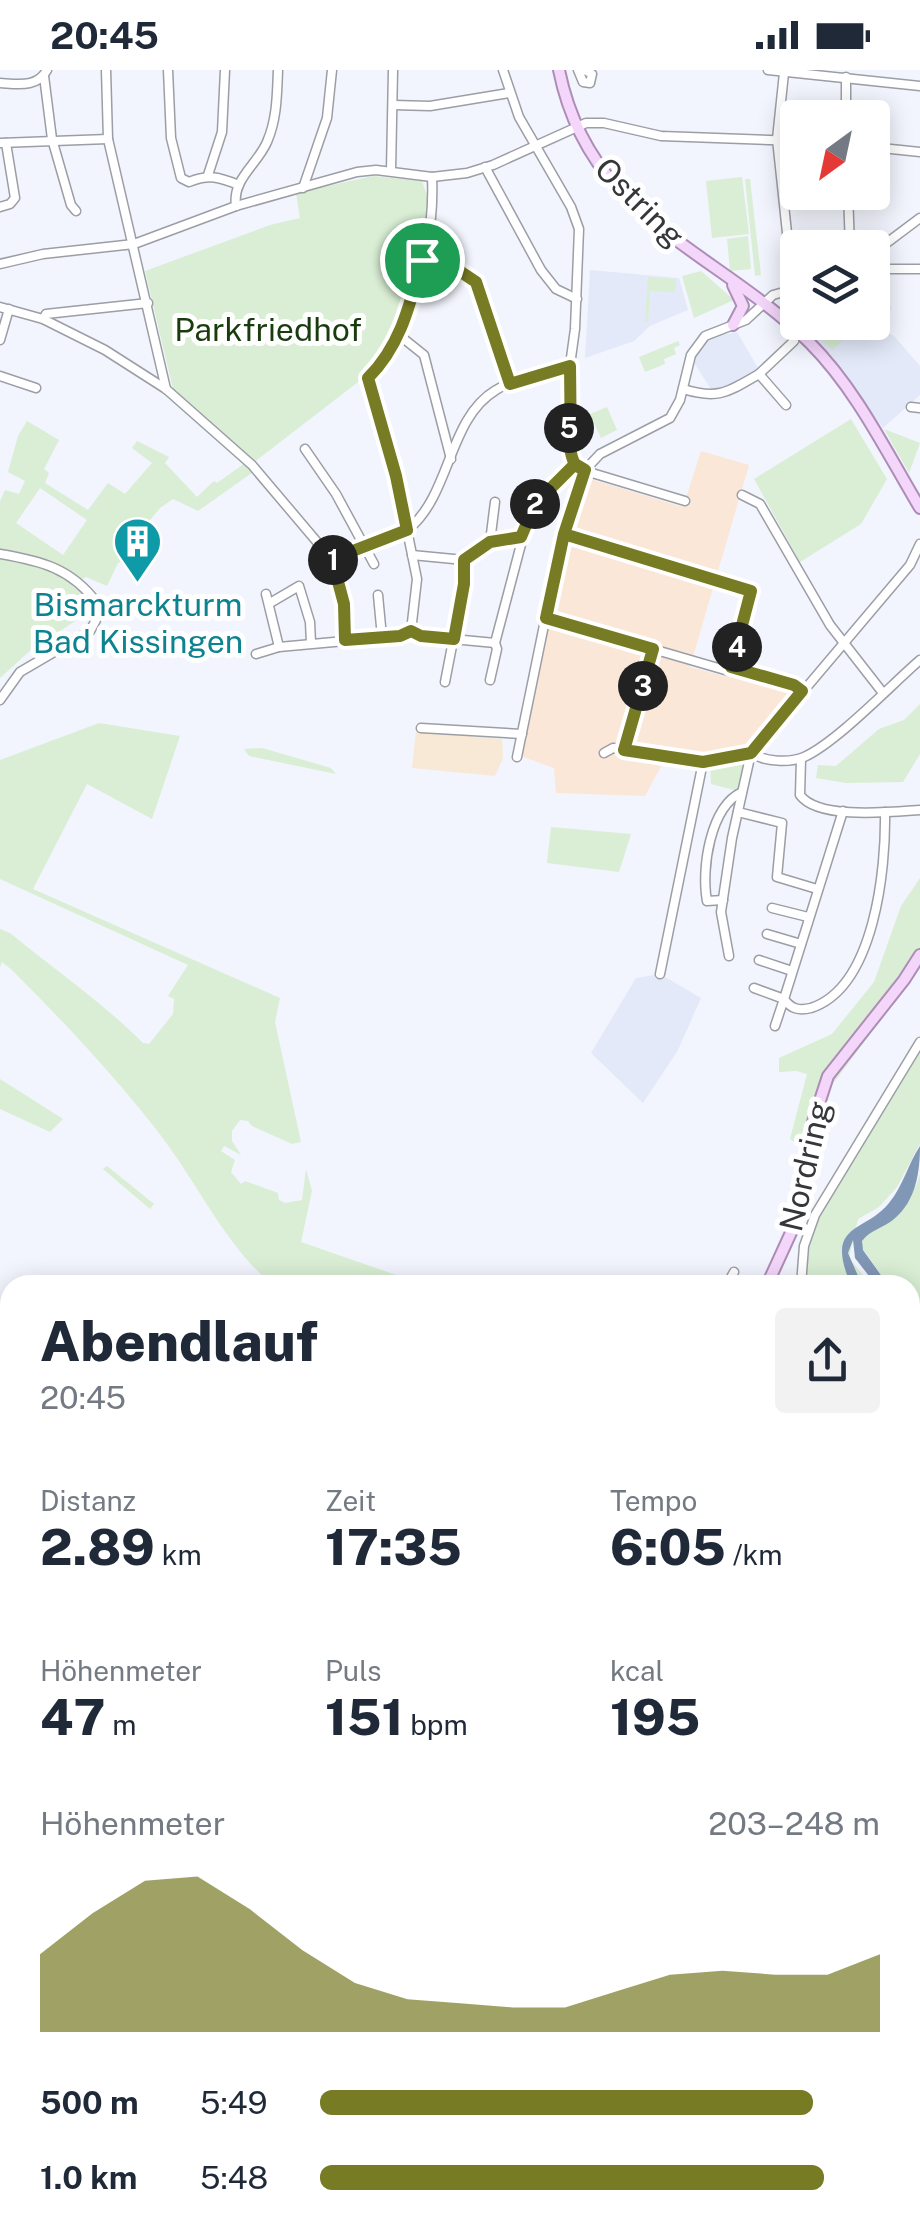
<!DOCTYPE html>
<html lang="de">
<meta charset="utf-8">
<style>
body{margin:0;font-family:"Public Sans",sans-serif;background:#f2f2f3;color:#1f2937;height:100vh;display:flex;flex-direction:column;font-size:38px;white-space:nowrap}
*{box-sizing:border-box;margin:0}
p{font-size:32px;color:#747a83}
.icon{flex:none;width:55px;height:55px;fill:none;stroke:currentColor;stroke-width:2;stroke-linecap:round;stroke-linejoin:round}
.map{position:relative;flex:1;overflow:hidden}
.drawer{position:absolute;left:0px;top:1205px;width:920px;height:960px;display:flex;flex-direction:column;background:#fff;border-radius:30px 30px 0 0;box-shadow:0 5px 25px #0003}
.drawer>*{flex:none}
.needle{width:65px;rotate:213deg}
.tools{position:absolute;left:780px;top:30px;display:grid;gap:20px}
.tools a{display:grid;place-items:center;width:110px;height:110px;border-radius:10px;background:#fff;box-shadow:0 5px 25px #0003;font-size:50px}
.pin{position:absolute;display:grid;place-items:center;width:85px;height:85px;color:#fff;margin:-42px;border:5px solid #fff;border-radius:50%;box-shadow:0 2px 10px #0007}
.km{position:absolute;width:50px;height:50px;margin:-25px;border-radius:50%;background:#222;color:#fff;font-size:28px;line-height:50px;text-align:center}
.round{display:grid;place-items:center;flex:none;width:105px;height:105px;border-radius:10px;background:#f2f2f3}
.headline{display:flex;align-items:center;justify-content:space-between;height:170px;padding:0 40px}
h1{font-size:55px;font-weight:800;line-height:75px}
.stats{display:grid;grid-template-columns:repeat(3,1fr);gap:15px;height:170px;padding:10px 40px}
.stats div{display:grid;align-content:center}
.stats b{font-size:50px;font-weight:800}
.stats small{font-size:28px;font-weight:400}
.stats p{font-size:28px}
.chart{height:280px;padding:20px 40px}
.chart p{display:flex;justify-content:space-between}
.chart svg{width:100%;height:180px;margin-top:10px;fill:#777b23;opacity:.7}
ul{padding:0 40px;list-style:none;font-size:32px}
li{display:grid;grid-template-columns:160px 120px 1fr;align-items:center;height:75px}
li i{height:25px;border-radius:12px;background:#777b23}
.status{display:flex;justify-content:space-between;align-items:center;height:70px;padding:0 50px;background:#fff;direction:ltr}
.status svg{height:28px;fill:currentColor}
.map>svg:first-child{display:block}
.commercial{fill:#fbe7d8}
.industrial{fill:#f7e9d5}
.built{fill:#e3e9f8}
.green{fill:#d9eed4;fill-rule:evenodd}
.water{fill:#8197b6}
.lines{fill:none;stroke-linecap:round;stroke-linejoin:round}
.stream{stroke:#8197b6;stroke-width:2.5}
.minor-casing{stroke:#9c9ea6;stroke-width:11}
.major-casing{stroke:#ad8db6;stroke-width:14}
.minor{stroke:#fff;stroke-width:8}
.major{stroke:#f4d6fb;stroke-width:10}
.route-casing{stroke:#fff;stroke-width:20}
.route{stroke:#777b23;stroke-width:12}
.labels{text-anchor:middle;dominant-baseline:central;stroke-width:10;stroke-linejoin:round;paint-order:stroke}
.street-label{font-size:32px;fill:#36373a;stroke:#fff}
.park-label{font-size:32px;fill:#193c0f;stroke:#fff}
.culture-label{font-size:32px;fill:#0d838f;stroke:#fff}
</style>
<div class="status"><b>20:45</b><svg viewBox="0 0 49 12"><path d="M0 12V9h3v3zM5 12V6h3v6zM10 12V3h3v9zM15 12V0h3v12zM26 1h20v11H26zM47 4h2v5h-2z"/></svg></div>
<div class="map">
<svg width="920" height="2165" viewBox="0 0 920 2165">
<rect width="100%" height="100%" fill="#f2f5fd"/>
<!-- commercial -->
<polygon class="commercial" points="701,381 749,395 690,597 724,606 734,602 786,619 794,627 748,677 664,691 645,726 556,723 554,698 521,686 572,446 587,408 683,437"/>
<!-- industrial -->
<polygon class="industrial" points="416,661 502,669 503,688 495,706 412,698"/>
<!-- built -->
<g class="built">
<polygon points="590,200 679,208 688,240 650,256 634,271 585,288"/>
<polygon points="873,218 892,238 877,255 894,266 920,296 920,325 883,358 831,285 801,253 872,252"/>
<polygon points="737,262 758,298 714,324 693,291 705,273 716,266"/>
<polygon points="660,904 701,928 678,980 643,1033 591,983 636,908"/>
</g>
<!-- green -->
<g class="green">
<polygon points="373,106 422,111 428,128 425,163 395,263 385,281 362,309 253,393 174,323 145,201 270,155 300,148 296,123"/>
<polygon points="742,107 749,164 712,168 706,111"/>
<polygon points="745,109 750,109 761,205 755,206"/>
<polygon points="748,166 751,199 730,201 727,169"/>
<polygon points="701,201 734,230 694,248 682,206"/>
<polygon points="648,207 676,209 675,222 650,221 648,252 645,252"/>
<polygon points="815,253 831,253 845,268 832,280 811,257"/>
<polygon points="678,271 680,275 674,278 676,284 664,289 665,294 645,302 639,287"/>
<polygon points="607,337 617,360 601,368 590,344"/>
<polygon points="851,349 887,409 861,454 800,492 754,409"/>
<path d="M27,351L59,370L44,399L49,403L45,413L88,440L108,413L125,424L152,393L132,378L137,371L169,387L165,393L197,427L214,411L217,413L248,391L256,400L198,441L173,429L160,438L132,472L135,482L129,489L118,493L107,516L86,507L78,512L97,537L32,579L0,608V431L5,420L19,424L25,411L8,402L18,366ZM40,418L87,450L63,485L16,453Z"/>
<polygon points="884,359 920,373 909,403"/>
<polygon points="920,634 920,684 903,712 846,713 816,708 818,695 836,696 879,659 904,650"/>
<path d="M99,653L180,666L152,749L87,714L33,819L280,928L275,952L301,1072L292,1074L252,1056L248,1051L240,1050L232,1061V1071L241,1085L224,1076L221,1081L235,1090L231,1102L241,1114L245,1111L278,1123L279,1130L285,1133L302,1130L306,1099L312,1121L301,1172L425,1215H273C228,1179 197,1113 162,1067C116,1007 65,953 12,900L2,892L0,897V859L10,863C55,900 102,932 143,973L149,974L173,944L174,929L168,926L188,895L0,809V690Z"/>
<polygon points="262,678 331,698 336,704 249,686 244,679"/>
<polygon points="751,683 742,722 711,714 710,692"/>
<polygon points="551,757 631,764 619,802 547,793"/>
<polygon points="920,808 920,888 906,916 823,1027 808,1081 790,1069 807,1004 796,1001 779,1002 779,988 832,964 874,912 901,836"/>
<polygon points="920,973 920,1074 897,1117 879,1137 858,1149 849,1188 871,1215 801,1215 807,1175 817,1152"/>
<polygon points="0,1009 63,1049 50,1062 0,1039"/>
<polygon points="107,1096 154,1134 150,1139 103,1099"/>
<polygon points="920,1104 920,1567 910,1558 910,1215 888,1215 861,1176 863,1168 916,1116"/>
<polygon points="920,1647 920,1718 910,1740 910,1667"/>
<polygon points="0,1712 10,1720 10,1827 0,1822"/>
<polygon points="920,1735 920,1933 910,1926 910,1756"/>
<polygon points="0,1870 10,1875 10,1980 0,1986"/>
<polygon points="910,1934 920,1941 920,2165 744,2165 749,2155 910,2155"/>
</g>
<!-- water -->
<path class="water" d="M920,1076C920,1102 916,1131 894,1149C884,1158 871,1159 862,1171L863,1180L888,1215H876L855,1188L853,1170L848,1183L862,1215H851C824,1152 864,1164 889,1133C903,1116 908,1094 920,1076Z"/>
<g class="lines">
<!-- stream -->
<polyline class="stream" points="910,2070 920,2083"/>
<defs>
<g id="minor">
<polyline points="106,0 108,69 166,319"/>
<path d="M168,0L171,68L181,108L189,112C209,104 219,107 239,115"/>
<polyline points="503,0 519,47 571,137 579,159 575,259 570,295 569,363 575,394 592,403 685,431"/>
<polyline points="578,0 583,12 590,13 592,4 585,0"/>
<polyline points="768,0 920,16"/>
<polyline points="784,3 777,69 793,219"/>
<polyline points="44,6 52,69 71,135 76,141"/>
<path d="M0,13C18,14 37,18 47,0"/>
<polyline points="393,35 430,36 509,23"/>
<polyline points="846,48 846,7"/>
<polyline points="0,73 108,69"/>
<polyline points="872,77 920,82"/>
<polyline points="485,97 541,200 556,219 577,229"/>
<polyline points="391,101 393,0"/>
<polyline points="208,105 222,62 225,0"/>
<polyline points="303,118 327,48 332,0"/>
<polyline points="848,122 850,178"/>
<path d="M236,136C232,109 257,95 267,72C277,49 277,25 278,0"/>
<polyline points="0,137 10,134 15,128 6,73"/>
<polyline points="872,184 920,148"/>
<polyline points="422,190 455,198 476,212 510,314"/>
<polyline points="0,194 43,184 134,174 236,136 357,102 376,100 432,107 467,103 493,95 586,53 604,53 661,66 798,71"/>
<polyline points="872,199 920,199"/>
<polyline points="0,237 43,249 105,280 166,319 252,395 334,492 344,533 345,571"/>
<polyline points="43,249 46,244 148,233"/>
<polyline points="399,265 424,285 451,389"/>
<polyline points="0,270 9,239"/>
<polyline points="759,304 794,271"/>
<polyline points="0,306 36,318"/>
<path d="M683,319C719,330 728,322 759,304L786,335"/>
<polyline points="911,337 920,338"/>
<polyline points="305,379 336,424 374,494"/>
<polyline points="742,425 760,434 830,555 883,623"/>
<polyline points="564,464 749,518 751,529 731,597"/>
<polyline points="490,472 495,432"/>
<path d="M0,484C41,491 71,498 97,533L96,550L90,561L20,602L0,630"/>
<polyline points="412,485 464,490 490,472 521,467"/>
<path d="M332,489C349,482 399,468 411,457C451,421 449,348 496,320C516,307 547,303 570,295"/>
<polyline points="266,524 279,577"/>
<polyline points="378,525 382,567"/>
<polyline points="270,533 299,516 310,552 311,573"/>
<polyline points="546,548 725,600 731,597 794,615 802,621"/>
<path d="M411,561L417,509L396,406L368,308C413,264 435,169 432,107"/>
<polyline points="256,584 279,577 400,566 411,561 421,566 495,573"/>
<polyline points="490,610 497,579 495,573 529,444 542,425 575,394"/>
<polyline points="445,612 464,514 464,490"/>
<polyline points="421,658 522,664"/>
<polyline points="624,680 653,579"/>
<polyline points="604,683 613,678 703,692 751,683"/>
<path d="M751,683C765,692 790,693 804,687C837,672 891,615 920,590"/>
<polyline points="517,687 560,477 585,400 600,384 670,348 680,330 691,285 705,266 746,250 773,225 798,218"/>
<path d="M801,689L800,725C818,750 891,742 920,740"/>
<polyline points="738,742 782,753 777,807 817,819"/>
<path d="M723,830L707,831C701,799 710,737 742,722"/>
<polyline points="772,838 808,847"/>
<polyline points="767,864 801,874"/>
<polyline points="729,886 721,842 732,768 751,683 910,495 920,474"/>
<polyline points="759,890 792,901"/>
<polyline points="660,904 703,692"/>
<polyline points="754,918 784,929 843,741"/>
<path d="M775,956L784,929C791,939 799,941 811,938C875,917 886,798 885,742"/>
<polyline points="566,1215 567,1212"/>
<polyline points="727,1215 734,1202"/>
<polyline points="801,1215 804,1176 815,1145 920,972"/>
<polyline points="910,1636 920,1609"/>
<polyline points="0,2103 10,2111"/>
<polyline points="75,2155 89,2165"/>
<polyline points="334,2155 346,2165"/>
<polyline points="377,2155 380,2165"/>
<polyline points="146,2165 161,2155"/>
<polyline points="241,2165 264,2155"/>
<polyline points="741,2165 746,2155"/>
</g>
<g id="major">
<path d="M559,0C589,150 715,179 810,273C856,319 887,383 920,438"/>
<polyline points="733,255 743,236 733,215"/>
<polyline points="767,1215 794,1156 813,1052 828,1006 904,910 920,885"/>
<polyline points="910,1566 920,1576"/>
<polyline points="910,1745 920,1724"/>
<polyline points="910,1930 920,1935"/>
<polyline points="394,2165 399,2155"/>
</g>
</defs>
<!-- minor casing -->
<use href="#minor" class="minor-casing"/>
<!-- major casing -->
<use href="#major" class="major-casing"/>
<!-- minor -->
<use href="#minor" class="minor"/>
<!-- major -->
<use href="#major" class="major"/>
</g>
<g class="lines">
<defs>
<path id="route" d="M422,190C410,234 401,275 368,308L396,406L407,460L332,489L344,534L345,570L400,566L411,561L421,566L454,569L464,514V490L490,472L521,467L535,434L575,394L585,400L564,464L546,548L653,579L624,680L703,692L751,683L802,621L794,615L731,597L751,521L564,464L585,400C575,397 573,392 571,383L570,296L510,314L476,212L455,198L422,190"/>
</defs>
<!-- route casing -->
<use href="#route" class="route-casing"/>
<!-- route -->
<use href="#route" class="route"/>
</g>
<!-- icons -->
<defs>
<symbol id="building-pin" viewBox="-11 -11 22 30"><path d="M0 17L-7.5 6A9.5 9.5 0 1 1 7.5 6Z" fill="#0f9aa8" stroke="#fff"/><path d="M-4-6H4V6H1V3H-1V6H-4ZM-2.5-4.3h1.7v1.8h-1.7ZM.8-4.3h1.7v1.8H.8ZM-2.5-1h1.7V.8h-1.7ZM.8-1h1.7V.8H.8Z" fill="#fff"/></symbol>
</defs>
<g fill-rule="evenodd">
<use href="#building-pin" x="110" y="444" width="55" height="75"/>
</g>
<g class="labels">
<!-- street labels -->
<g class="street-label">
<text transform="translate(640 132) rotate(45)">Ostring</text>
<text transform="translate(805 1096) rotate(-77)">Nordring</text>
</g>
<!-- park labels -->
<g class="park-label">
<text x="268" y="259">Parkfriedhof</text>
</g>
<!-- culture labels -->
<g class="culture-label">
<text x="138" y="534">Bismarckturm<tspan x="138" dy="37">Bad Kissingen</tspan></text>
</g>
</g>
</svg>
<div class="tools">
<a><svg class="needle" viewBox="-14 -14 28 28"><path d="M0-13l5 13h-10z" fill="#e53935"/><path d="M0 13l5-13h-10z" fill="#747a83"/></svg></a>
<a><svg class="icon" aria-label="layers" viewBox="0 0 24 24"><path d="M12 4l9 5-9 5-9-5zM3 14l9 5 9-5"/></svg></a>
</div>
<div class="pin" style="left:422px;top:190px;background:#1e9e55"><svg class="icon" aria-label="arrive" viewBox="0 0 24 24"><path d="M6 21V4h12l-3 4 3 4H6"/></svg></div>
<b class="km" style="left:333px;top:490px">1</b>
<b class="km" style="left:535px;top:434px">2</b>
<b class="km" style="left:643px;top:616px">3</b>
<b class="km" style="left:737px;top:577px">4</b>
<b class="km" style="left:569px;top:358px">5</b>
<section class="drawer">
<div class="headline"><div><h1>Abendlauf</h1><p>20:45</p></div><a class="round"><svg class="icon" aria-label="share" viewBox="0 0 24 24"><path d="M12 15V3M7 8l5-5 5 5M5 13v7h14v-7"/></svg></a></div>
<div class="stats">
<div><p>Distanz</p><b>2.89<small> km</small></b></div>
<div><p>Zeit</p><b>17:35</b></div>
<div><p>Tempo</p><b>6:05<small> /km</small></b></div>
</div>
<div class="stats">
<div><p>Höhenmeter</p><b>47<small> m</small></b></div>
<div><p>Puls</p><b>151<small> bpm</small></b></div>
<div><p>kcal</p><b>195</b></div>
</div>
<div class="chart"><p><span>Höhenmeter</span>203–248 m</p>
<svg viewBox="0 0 160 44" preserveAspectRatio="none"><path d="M0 44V25L10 15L20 7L30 6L40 14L50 24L60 32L70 36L80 37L90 38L100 38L110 34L120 30L130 29L140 30L150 30L160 25V44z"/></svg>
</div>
<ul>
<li><b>500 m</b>5:49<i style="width:88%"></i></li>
<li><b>1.0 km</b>5:48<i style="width:90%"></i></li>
</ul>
</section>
</div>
